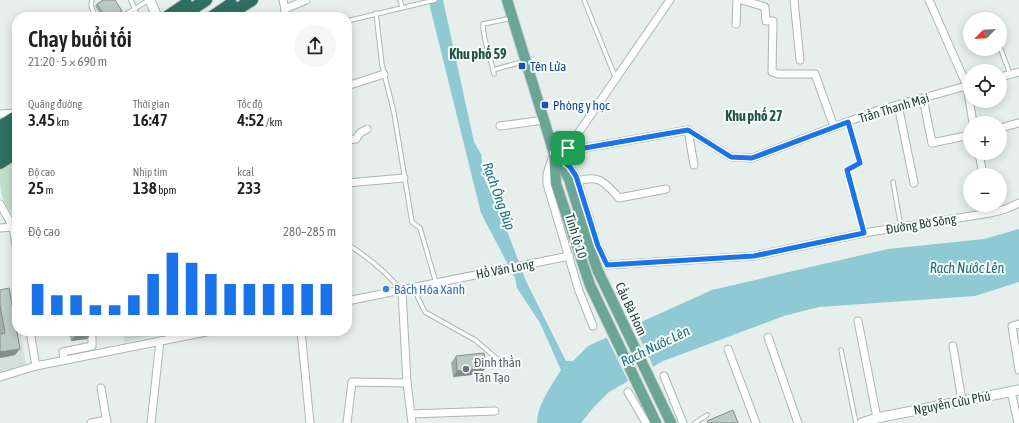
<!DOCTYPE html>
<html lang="vi">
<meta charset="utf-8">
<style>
body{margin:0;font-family:"Asap Condensed",sans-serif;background:#f6f6f6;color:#222;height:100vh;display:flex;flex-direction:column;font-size:15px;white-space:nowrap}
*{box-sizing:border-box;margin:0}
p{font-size:13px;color:#767676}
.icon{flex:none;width:22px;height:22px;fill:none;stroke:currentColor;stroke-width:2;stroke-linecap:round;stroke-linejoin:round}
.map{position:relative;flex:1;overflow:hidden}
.side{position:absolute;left:12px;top:12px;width:340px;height:324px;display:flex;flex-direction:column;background:#fff;border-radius:16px;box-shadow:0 2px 10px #0003}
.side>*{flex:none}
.needle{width:26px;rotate:246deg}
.fabs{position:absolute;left:963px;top:12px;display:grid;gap:8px}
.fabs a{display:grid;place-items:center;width:44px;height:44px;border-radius:50%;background:#fff;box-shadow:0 2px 10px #0003;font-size:20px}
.pin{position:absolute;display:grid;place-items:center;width:34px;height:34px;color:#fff;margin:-17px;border-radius:8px;box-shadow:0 2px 6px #0006}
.round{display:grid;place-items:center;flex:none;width:42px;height:42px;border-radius:21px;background:#f6f6f6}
.summary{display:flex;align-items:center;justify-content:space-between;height:68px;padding:0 16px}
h1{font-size:22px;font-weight:600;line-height:30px}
.metrics{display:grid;grid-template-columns:repeat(3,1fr);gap:6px;height:68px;padding:4px 16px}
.metrics div{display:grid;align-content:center}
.metrics b{font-size:17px;font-weight:600}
.metrics small{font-size:11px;font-weight:400}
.metrics p{font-size:11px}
.chart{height:112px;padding:8px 16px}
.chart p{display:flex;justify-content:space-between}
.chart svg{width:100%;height:72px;margin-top:4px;stroke:#1a73e8;stroke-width:6}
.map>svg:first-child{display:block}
.built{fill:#d4dfda}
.green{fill:#bfe0c8}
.water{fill:#8ec9d4}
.pier{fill:#e6efeb}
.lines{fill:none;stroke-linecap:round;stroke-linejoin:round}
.lane-casing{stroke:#a8b8b2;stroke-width:5.5}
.street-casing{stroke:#a8b8b2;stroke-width:9}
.secondary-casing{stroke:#a4bbb3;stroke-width:11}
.primary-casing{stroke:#c2cac8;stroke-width:12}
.highway-casing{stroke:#c2cac8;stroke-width:14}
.lane{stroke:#fff;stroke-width:3.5}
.street{stroke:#fff;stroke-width:7}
.secondary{stroke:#fff;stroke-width:9}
.primary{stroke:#6aa596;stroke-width:10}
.highway{stroke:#2f6f62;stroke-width:12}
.wall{fill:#a1aea9}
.shaded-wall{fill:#838d89}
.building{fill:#bbcac4;stroke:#838d89}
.route-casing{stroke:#fff;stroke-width:8}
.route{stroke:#1a73e8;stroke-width:5}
.transit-dot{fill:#1a4fb4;stroke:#f7fbf9;stroke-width:1.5}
.shop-dot{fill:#3f7fe0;stroke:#f7fbf9;stroke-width:1.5}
.worship-dot{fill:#6b7280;stroke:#f7fbf9;stroke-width:1.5}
.labels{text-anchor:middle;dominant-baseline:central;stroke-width:4;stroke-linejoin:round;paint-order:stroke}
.transit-label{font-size:13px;fill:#164399;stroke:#f7fbf9;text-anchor:start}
.street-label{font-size:13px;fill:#24423a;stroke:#f7fbf9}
.shop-label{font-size:13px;fill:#366cbe;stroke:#f7fbf9;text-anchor:start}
.worship-label{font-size:13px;fill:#5b616d;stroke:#f7fbf9;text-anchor:start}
.neighbourhood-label{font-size:14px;font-weight:bold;fill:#1f5548;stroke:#f7fbf9}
.water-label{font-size:14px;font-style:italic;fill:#1c6f80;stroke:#f7fbf9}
</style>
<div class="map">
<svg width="1019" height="423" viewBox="0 0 1019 423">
<rect width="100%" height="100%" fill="#e6efeb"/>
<!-- built -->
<g class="built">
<polygon points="13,289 17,314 17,331 20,331 26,365 0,372 0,291"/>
<polygon points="124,331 174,331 124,342"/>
</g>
<!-- green -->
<path class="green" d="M17,159V217C0,205 0,188 0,170Z"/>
<!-- water -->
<path class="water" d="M430,0H443L474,142L481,154L484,178L503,220L526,281L566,361H573L588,346L712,290L888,249L984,239L1019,229V282L975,296L819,307L784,316L663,361L609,392L593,408L581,423H537C537,405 552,385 561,370L540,323L517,288L515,278L481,213L430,7Z"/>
<!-- pier -->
<polygon class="pier" points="633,324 654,368 629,383 606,336"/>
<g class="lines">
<defs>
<g id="lane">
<polyline points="92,0 91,5 95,17"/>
<polyline points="131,0 138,17"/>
<polyline points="400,0 402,7"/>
<polyline points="584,0 616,79"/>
<polyline points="376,13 382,65 394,113 412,222 420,228 436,283"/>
<polyline points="121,17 149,0"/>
<polyline points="347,21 435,0"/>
<polyline points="1000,47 1010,74"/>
<polyline points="493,70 525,61"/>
<path d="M494,74C491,57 483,42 483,24L512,18"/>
<polyline points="848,122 860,163 847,170 864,233"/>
<polyline points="893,182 901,227"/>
<path d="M347,244C368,257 385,271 401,290"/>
<polyline points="417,287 418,298 425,312 475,340 501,362"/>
<polyline points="841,350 856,423"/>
<polyline points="695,423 707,415"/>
</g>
<g id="street">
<polyline points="283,0 285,9 284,17"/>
<polyline points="742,0 765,7 766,21 773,21 772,72 778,74 815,74 834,127"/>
<polyline points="794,0 800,60"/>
<polyline points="929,0 967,86 973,123"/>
<polyline points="285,9 306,0"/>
<polyline points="736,24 737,0"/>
<polyline points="1000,77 1019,72"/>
<polyline points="347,86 384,74"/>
<polyline points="923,98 932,143 970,135"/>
<polyline points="898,105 914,183"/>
<polyline points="0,114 17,113"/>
<polyline points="500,126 544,120"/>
<polyline points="1000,128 1018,123"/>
<polyline points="688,130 694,165"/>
<polyline points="347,140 356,139 360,133 367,129"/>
<polyline points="568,148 579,149 688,130 731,157 752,158 879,110 970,85"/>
<polyline points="554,153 568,148 670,0"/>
<polyline points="979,153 983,175"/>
<polyline points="553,155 547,174 547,184 579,291 593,326"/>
<polyline points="558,156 570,167 576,176 598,247 607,265 754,256 864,233 990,213 1006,209 1019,203"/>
<path d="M578,181C600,174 605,183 619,198L666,189"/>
<polyline points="347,183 404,178"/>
<polyline points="0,204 13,227 17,252"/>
<polyline points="0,228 13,227"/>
<polyline points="402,291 407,383 412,423"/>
<polyline points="347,301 569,256"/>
<polyline points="858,321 877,418"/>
<polyline points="1019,324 1012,326 1019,370"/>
<polyline points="30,331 36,366"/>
<polyline points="301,331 310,423"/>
<polyline points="768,337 798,423"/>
<polyline points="953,346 962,401"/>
<polyline points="728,349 756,423"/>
<polyline points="64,360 63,352 92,346 92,331"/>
<polyline points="664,376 683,423"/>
<polyline points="0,377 36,366 211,331"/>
<polyline points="101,388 107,423"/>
<polyline points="1011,391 1018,423"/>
<polyline points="628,392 646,423"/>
<polyline points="411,414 495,411"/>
<polyline points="91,423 107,420"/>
<polyline points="151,423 160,341"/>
<polyline points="347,423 352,382 407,383"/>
</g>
<g id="secondary">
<polyline points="150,0 157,17"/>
<polyline points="862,423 877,418 1019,390"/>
</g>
<g id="primary">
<polyline points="507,0 554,153 556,184 590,285 656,423"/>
<polyline points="555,154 569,179 597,269 671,423"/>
</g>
<g id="highway">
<polyline points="167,17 186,4"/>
<polyline points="180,17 206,0"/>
<polyline points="212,17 231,4"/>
<polyline points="225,17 252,0"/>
<polyline points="0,127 17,116"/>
<polyline points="0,138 17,127"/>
<polyline points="0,151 17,140"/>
<polyline points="0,163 17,152"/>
</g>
</defs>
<!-- lane casing -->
<use href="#lane" class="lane-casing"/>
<!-- street casing -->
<use href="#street" class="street-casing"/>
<!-- secondary casing -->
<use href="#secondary" class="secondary-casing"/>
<!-- primary casing -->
<use href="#primary" class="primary-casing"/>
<!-- highway casing -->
<use href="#highway" class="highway-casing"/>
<!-- lane -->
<use href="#lane" class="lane"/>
<!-- street -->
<use href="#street" class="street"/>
<!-- secondary -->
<use href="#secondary" class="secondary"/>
<!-- primary -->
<use href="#primary" class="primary"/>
<!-- highway -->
<use href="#highway" class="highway"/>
</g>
<!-- wall -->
<g class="wall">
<polygon points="97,4 122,11 120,13 113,17 102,17 95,6"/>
<polygon points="0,290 15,355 0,358"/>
<polygon points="69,331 92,331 87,339 71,341"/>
<polygon points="456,356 481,374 453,377 451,363"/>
</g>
<!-- shaded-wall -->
<g class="shaded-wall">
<polygon points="122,11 120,13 113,17 111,17"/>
<polygon points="92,332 87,339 71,341 76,335"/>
<polygon points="20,349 15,355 0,358 0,352"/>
<polygon points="486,368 481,374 453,377 457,371"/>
</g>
<!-- building -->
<g class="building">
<polygon points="103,0 115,0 122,11 111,17 105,17 97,4"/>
<polygon points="9,288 20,349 0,352 0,334 5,333 0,305 0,290"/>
<polygon points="75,331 92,331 92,332 76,335"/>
<polygon points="484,353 486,368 457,371 456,356"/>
<polygon points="733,410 738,423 708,423 707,421"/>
</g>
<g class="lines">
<defs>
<polygon id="route" points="848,122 860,163 847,170 864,233 754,256 607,265 598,246 576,176 570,167 554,153 568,148 579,149 688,130 731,157 752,158"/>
</defs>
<!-- route casing -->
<use href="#route" class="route-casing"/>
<!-- route -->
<use href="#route" class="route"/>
</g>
<!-- markers -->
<g class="transit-dot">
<rect x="518" y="62" width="8" height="8" rx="2"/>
<rect x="541" y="101" width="8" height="8" rx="2"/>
</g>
<circle class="shop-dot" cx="386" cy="289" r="4"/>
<circle class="worship-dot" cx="466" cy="369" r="4"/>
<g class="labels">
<!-- transit labels -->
<g class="transit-label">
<text x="530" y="66">Tên Lửa</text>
<text x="553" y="105">Phòng y học</text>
</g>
<!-- street labels -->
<g class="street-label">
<text transform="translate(894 108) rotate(-17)">Trần Thanh Mại</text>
<text transform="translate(921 224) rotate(-9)">Đường Bờ Sông</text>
<text transform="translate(576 236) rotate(73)">Tỉnh lộ 10</text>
<text transform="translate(505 269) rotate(-11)">Hồ Văn Long</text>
<text transform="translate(631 309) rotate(65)">Cầu Bà Hom</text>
<text transform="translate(952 403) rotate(-11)">Nguyễn Cửu Phú</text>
</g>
<!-- shop labels -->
<g class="shop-label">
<text x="394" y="289">Bách Hóa Xanh</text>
</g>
<!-- worship labels -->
<g class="worship-label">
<text x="474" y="362">Đình thần<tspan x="474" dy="15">Tân Tạo</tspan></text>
</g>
<!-- neighbourhood labels -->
<g class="neighbourhood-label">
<text x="478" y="54">Khu phố 59</text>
<text x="754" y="116">Khu phố 27</text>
</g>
<!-- water labels -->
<g class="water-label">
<text transform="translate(499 196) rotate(70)">Rạch Ông Búp</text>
<text x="967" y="268">Rạch Nước Lên</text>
<text transform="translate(655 346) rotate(-26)">Rạch Nước Lên</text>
</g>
</g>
</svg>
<div class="fabs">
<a><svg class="needle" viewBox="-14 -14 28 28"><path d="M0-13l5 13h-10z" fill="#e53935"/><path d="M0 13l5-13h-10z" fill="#767676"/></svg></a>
<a><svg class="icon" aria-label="locate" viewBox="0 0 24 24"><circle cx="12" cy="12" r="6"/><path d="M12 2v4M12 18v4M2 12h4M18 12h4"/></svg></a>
<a>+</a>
<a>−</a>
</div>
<div class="pin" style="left:568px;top:148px;background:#1e9e55"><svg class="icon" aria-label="arrive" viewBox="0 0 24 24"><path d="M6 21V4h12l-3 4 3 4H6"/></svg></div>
<section class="side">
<div class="summary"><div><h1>Chạy buổi tối</h1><p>21:20 · 5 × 690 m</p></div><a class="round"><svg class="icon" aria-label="share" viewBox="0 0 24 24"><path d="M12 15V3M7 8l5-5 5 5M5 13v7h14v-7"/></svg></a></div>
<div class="metrics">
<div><p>Quãng đường</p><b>3.45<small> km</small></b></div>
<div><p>Thời gian</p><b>16:47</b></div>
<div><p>Tốc độ</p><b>4:52<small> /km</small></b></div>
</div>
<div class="metrics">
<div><p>Độ cao</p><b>25<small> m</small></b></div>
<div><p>Nhịp tim</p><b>138<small> bpm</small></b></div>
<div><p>kcal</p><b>233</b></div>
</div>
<div class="chart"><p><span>Độ cao</span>280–285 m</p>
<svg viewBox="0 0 160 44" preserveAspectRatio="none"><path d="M5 44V25M15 44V32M25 44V32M35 44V38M45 44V38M55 44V32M65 44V19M75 44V6M85 44V12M95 44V19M105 44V25M115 44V25M125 44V25M135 44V25M145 44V25M155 44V25"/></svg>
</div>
</section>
</div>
